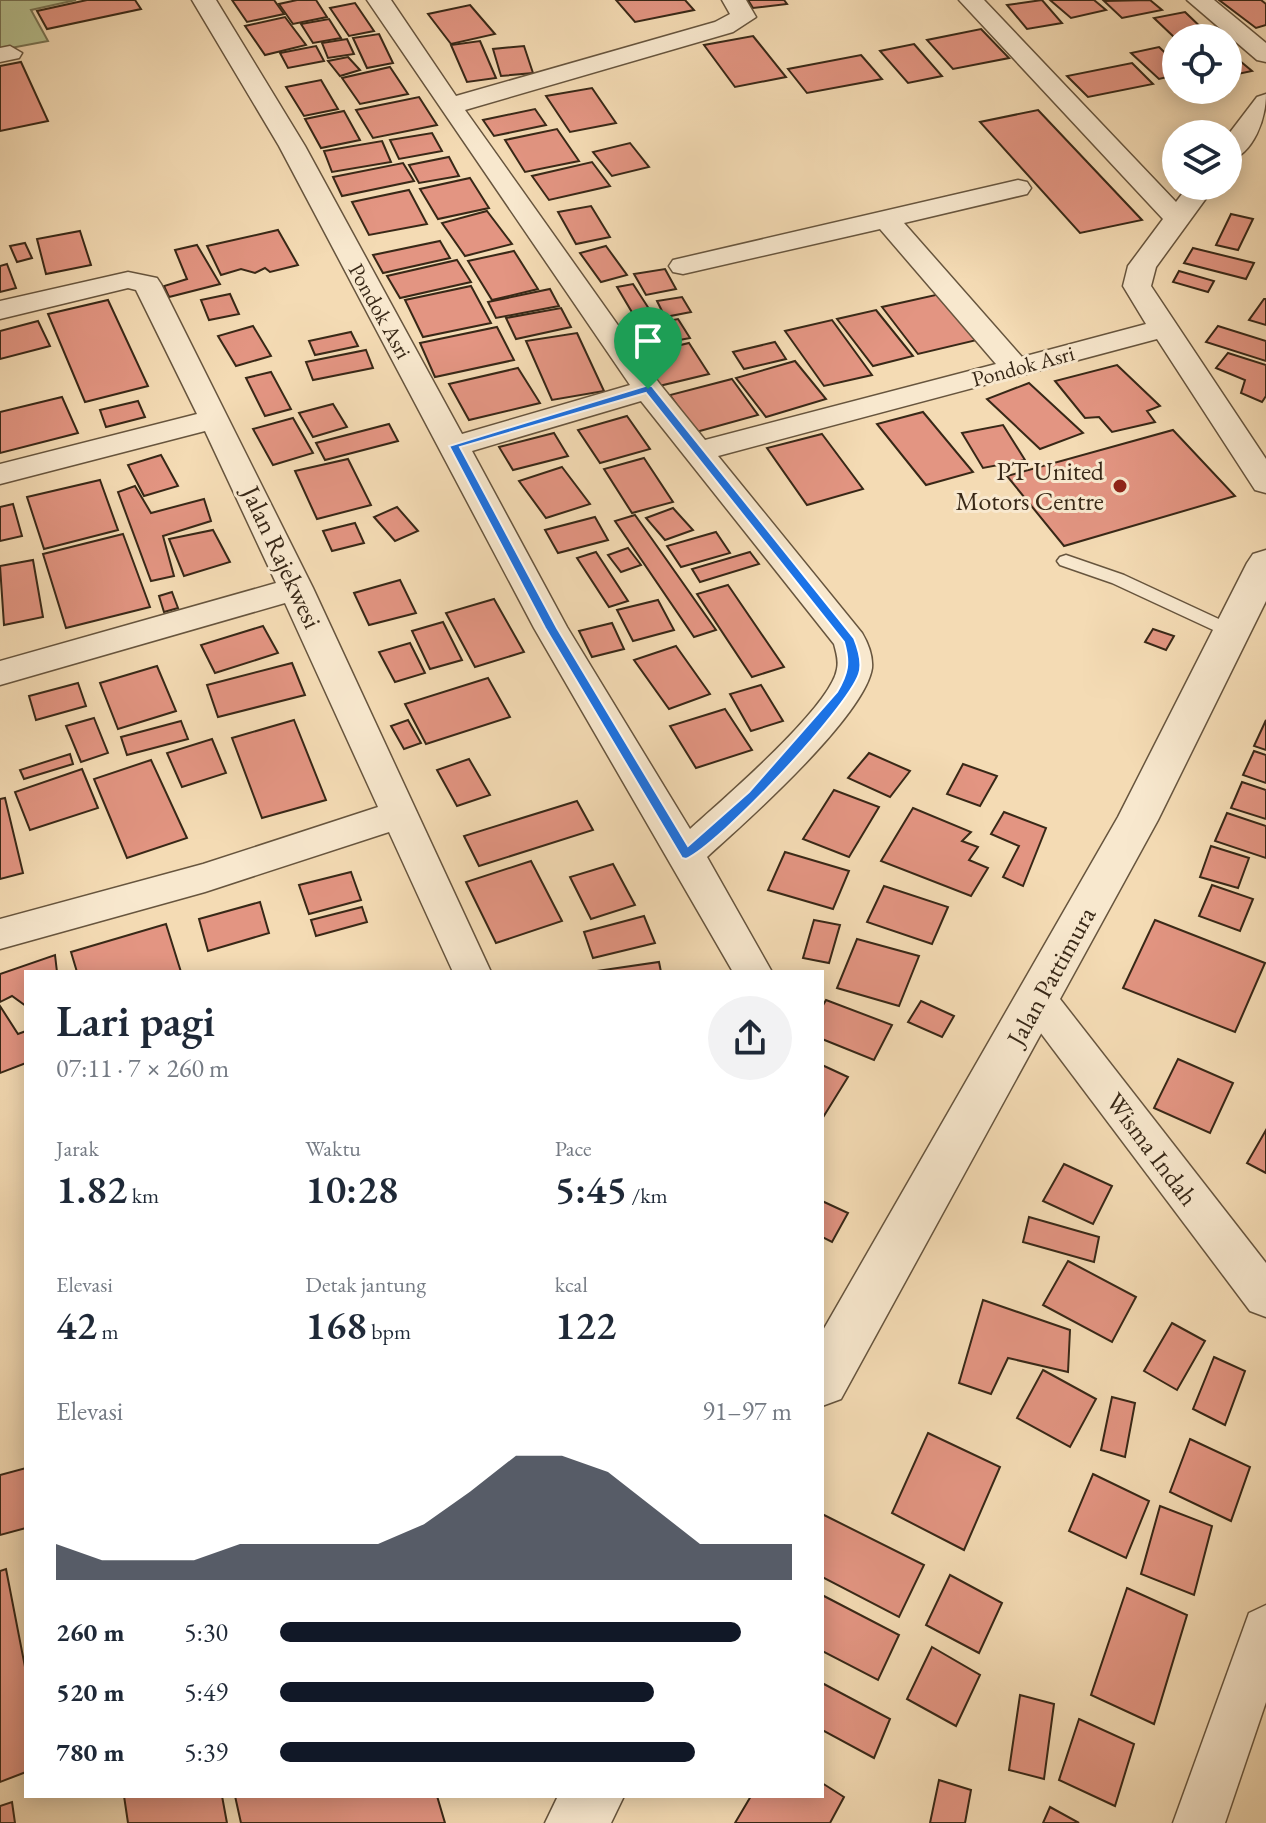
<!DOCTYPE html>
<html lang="id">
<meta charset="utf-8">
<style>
body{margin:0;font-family:"EB Garamond",serif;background:#f2f2f3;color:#1f2937;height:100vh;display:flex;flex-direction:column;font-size:30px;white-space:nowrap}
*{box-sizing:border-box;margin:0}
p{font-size:26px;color:#747a83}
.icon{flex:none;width:44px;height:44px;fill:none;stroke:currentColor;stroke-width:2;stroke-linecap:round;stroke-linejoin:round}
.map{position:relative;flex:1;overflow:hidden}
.side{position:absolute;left:24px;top:970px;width:800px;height:828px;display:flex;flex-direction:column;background:#fff;border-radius:0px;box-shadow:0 4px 20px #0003}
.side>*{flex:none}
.tools{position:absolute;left:1162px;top:24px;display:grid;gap:16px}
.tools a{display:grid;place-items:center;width:80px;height:80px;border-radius:50%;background:#fff;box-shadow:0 4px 20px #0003;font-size:40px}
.pin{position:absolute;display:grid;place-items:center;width:68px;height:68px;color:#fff;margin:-82px -34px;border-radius:50% 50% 50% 0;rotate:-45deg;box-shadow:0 0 8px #0007}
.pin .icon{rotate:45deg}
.round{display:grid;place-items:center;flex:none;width:84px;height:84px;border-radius:42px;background:#f2f2f3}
.headline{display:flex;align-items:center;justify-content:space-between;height:136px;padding:0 32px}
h1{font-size:44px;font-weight:600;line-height:60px}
.stats{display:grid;grid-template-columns:repeat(3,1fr);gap:12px;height:136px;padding:8px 32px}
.stats div{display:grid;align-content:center}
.stats b{font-size:40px;font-weight:600}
.stats small{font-size:22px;font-weight:400}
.stats p{font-size:22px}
.chart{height:224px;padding:16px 32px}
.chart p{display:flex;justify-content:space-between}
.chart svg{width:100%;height:144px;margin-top:8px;fill:#111827;opacity:.7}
ul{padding:0 32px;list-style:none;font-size:26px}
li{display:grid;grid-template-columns:128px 96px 1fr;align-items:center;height:60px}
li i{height:20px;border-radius:10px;background:#111827}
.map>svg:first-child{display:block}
.green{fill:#b7c190;stroke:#787454;stroke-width:2}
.building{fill:#e39582;stroke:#382817;stroke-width:2}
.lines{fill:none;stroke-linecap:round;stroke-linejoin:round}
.service-casing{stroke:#67553e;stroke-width:3}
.minor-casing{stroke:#67553e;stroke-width:3}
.tertiary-casing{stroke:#67553e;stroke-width:3}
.service{fill:#f8e8ce;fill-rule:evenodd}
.minor{fill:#f8e8ce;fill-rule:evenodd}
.tertiary{fill:#f8e8ce;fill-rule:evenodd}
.route{fill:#1a73e8;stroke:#fff;stroke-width:2;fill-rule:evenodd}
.poi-dot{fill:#8f2418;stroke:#f8e8ce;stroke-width:3}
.labels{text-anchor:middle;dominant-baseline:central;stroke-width:6;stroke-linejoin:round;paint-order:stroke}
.far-street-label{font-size:22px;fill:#382817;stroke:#f8e8ce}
.poi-label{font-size:26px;fill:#382817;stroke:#f8e8ce;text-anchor:end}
.street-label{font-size:26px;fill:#382817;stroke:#f8e8ce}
</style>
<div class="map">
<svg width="1266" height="1823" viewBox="0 0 1266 1823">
<rect width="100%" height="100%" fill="#f4dbb4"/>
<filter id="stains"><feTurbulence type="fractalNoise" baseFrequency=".0025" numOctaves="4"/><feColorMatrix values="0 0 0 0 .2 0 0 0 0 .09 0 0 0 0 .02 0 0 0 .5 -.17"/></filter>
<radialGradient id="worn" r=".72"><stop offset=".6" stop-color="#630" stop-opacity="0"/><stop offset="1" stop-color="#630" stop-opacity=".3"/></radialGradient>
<!-- green -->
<polygon class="green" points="0,0 76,0 31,10 48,41 0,50"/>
<!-- building -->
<g class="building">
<polygon points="87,0 135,0 141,9 47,29 37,11"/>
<polygon points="232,0 274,0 284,14 247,22"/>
<polygon points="297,0 316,0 327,17 293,24 279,4"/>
<polygon points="616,0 685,0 694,10 635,22"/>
<polygon points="748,0 784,0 787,4 753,8"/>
<polygon points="1042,0 1062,23 1027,29 1007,5"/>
<polygon points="1050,0 1094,0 1106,10 1071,18"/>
<polygon points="1150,0 1162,10 1122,18 1104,1"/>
<polygon points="1219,0 1261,0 1266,4 1266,25 1256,28"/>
<polygon points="355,3 374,31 349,36 330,8"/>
<polygon points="470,5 495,34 451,44 428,14"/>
<polygon points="1185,12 1211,37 1176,39 1154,18"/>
<polygon points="285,17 306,45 265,55 245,26"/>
<polygon points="329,19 341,38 313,43 301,24"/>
<polygon points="981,29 1009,58 953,69 927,40"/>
<polygon points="379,34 393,63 367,68 353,38"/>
<polygon points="753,36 786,77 735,87 704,45"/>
<polygon points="347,39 354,54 328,58 322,43"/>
<polygon points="480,41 496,78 467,82 451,45"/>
<polygon points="914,44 942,76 908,83 880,51"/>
<polygon points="316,46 324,61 288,68 280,53"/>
<polygon points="524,46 533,73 501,76 493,49"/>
<polygon points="1159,47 1176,63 1176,75 1159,79 1131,53"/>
<polygon points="1228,51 1252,71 1228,76"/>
<polygon points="861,55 882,79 807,93 788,69"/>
<polygon points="348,57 360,70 340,76 328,61"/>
<polygon points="21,62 48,121 0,131 0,66"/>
<polygon points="1132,63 1153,84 1088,97 1067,76"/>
<polygon points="390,67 408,94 360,104 342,78"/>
<polygon points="321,80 338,109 304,116 286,87"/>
<polygon points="592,88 616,123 570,132 546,96"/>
<polygon points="419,97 437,125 373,138 356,110"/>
<polygon points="535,109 546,125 494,136 483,120"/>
<polygon points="1038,110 1142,220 1080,233 980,122"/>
<polygon points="344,111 360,140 321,148 305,119"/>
<polygon points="557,129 579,161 525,172 505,140"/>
<polygon points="432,133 442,151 399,159 390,140"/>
<polygon points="382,141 391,162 332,172 324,151"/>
<polygon points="630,143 649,167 612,176 593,152"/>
<polygon points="449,157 459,176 419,183 409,165"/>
<polygon points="592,162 610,186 549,200 532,176"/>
<polygon points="403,163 414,181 342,196 333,177"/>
<polygon points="470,178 489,208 438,219 420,189"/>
<polygon points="409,190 427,224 369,235 352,202"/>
<polygon points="591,206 610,237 576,244 558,212"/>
<polygon points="487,211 512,244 465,256 442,223"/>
<polygon points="1231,214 1253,219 1238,250 1216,245"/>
<polygon points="278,230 298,265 270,272 265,268 255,273 241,269 221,275 207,246"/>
<polygon points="80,231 91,265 46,274 37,239"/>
<polygon points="440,241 450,258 383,273 373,255"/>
<polygon points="25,243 32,258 17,262 10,246"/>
<polygon points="197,245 220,284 169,297 164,286 187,279 175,250"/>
<polygon points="606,246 627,275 601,282 580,253"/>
<polygon points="1193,248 1254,263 1246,279 1184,263"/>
<polygon points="514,251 538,289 492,300 468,261"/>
<polygon points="457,260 471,282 400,298 387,276"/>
<polygon points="7,264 16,288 0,292 0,266"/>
<polygon points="665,269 676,289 646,295 634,274"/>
<polygon points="1179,271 1214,281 1208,292 1173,282"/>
<polygon points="633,284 653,315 636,319 617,287"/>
<polygon points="471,286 491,323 423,337 405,300"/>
<polygon points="550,289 559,306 496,318 488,302"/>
<polygon points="230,294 239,314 209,320 201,300"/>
<polygon points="940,294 977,340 918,354 882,307"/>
<polygon points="682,297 691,312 665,317 657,301"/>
<polygon points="1264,299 1266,299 1266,325 1249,320"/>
<polygon points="108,300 148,386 85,402 48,314"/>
<polygon points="561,308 571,327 516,339 506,318"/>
<polygon points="876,310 913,356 873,366 837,319"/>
<polygon points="678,319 690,338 648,346 637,327"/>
<polygon points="832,320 872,375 824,386 785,331"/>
<polygon points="38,321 50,346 0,359 0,331"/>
<polygon points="253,326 271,356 236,366 218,336"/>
<polygon points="1218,326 1266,341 1266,361 1206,342"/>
<polygon points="497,327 514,360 435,377 420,343"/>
<polygon points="351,332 358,346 315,355 309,341"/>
<polygon points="577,333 604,391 552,400 526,341"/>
<polygon points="775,342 786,359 744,369 733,352"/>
<polygon points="689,343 709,374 659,386 639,355"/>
<polygon points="366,350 373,368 313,380 306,362"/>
<polygon points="1228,353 1266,365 1266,396 1262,402 1241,393 1245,380 1216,368"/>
<polygon points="795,361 826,399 766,417 736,378"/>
<polygon points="1117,365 1160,406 1147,411 1155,422 1112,432 1099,417 1085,418 1055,381"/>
<polygon points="518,368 540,403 469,420 449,384"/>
<polygon points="271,372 291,409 265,416 246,378"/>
<polygon points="732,379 758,415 696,432 670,395"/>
<polygon points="1029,383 1083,433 1040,449 987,399"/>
<polygon points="62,397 78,433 0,453 0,412"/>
<polygon points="138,401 145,417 106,427 100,410"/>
<polygon points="333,404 347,427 313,437 299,413"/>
<polygon points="923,412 973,472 926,485 877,424"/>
<polygon points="627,416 650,449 600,463 578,430"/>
<polygon points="293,418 313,453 273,465 253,429"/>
<polygon points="389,424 398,441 325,460 316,443"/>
<polygon points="1003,425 1025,460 983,468 962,433"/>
<polygon points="1173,430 1235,496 1064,546 1007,476"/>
<polygon points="554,433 568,456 513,470 499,447"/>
<polygon points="822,434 863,489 807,505 767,448"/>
<polygon points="161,455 178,486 144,496 128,465"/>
<polygon points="644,458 673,502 632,513 604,469"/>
<polygon points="348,459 371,505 317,519 295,471"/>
<polygon points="562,467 590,504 546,518 519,481"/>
<polygon points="100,480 118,530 44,549 27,497"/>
<polygon points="135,486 151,513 204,499 211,521 163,536 174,576 151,581 118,492"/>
<polygon points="13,504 22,536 0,541 0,507"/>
<polygon points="397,507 418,531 395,541 374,517"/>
<polygon points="673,508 693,530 665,540 646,518"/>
<polygon points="635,515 716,630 694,637 615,521"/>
<polygon points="595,517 608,540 558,553 545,530"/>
<polygon points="355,523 364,543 332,551 323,531"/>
<polygon points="213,530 230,562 184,576 169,539"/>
<polygon points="716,532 730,553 681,567 667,546"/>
<polygon points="123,534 150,607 66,628 43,554"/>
<polygon points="628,548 641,565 621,572 608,555"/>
<polygon points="596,552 628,601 609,607 577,558"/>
<polygon points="750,552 759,564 700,582 692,569"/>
<polygon points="33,560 43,617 4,625 0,566"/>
<polygon points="400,580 416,613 369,625 354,593"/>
<polygon points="728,585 784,667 752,677 697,594"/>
<polygon points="172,592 178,608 164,612 159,596"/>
<polygon points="494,599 524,652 475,667 446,613"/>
<polygon points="658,600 674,630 633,641 617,610"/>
<polygon points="443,622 462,660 430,669 412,631"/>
<polygon points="612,623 624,649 592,657 579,631"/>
<polygon points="263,626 278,653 215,673 201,645"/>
<polygon points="1153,629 1174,636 1166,650 1145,642"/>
<polygon points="410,643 425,673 395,682 379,652"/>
<polygon points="676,646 710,694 669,709 634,660"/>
<polygon points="292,663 305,695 218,717 207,685"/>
<polygon points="157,666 176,711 118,729 100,683"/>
<polygon points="488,678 510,717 426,744 405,704"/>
<polygon points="78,683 86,706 36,720 29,696"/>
<polygon points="761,685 783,721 751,731 730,694"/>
<polygon points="725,709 752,750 696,768 670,726"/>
<polygon points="94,718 108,753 81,762 66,726"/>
<polygon points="294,720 326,800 262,818 232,738"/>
<polygon points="408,720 421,743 404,749 391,726"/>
<polygon points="1266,720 1266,750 1254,746"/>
<polygon points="181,721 188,739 127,755 121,737"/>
<polygon points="212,739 226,773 182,787 167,753"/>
<polygon points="1254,751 1266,755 1266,783 1243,775"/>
<polygon points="869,753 910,771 890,797 848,778"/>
<polygon points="70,754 73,764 24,779 20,770"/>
<polygon points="469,759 490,795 457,806 437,770"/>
<polygon points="151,760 187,838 127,858 94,779"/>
<polygon points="963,764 997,776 980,806 947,794"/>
<polygon points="82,769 98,808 30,830 15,792"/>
<polygon points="1242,782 1266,790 1266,819 1231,808"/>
<polygon points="834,790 879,807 849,857 803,839"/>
<polygon points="5,798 23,873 0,879 0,799"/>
<polygon points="577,801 593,830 479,866 464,836"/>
<polygon points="913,808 971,832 962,841 978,847 969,860 988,868 971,896 881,861"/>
<polygon points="1004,812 1046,828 1023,886 1003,877 1019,846 991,834"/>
<polygon points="1227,813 1266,826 1266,858 1215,841"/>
<polygon points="1211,846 1249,858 1238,888 1200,877"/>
<polygon points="785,852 849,871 833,909 768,890"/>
<polygon points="531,861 562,921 496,943 466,882"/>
<polygon points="613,864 635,905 591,919 570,877"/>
<polygon points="351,872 361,900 309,914 299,885"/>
<polygon points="1212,885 1253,899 1240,931 1199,916"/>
<polygon points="884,886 948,907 932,944 867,922"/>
<polygon points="260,902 269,933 208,951 199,919"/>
<polygon points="362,907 367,922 316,936 311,920"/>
<polygon points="644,916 655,943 593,958 584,932"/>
<polygon points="814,920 840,925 829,963 803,958"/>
<polygon points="1155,920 1265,963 1235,1032 1123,988"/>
<polygon points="166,924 181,972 77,972 71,952"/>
<polygon points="857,939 919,956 899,1006 837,988"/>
<polygon points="55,955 57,972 26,972 26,1006 12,996 0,1002 0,974"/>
<polygon points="659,962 661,972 590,972"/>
<polygon points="826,1000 892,1025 874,1060 822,1039 822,1007"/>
<polygon points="921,1001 954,1016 942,1037 908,1022"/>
<polygon points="0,1006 18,1034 26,1031 26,1063 0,1073"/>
<polygon points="1178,1059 1233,1083 1210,1133 1154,1108"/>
<polygon points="822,1065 848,1077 822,1119"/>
<polygon points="1266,1130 1266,1173 1247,1163"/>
<polygon points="1064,1164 1112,1186 1093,1224 1043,1201"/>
<polygon points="822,1201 848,1213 832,1242 822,1237"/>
<polygon points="1029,1217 1099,1237 1094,1262 1023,1242"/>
<polygon points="1068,1261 1136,1297 1112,1342 1043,1305"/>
<polygon points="983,1300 1070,1330 1068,1372 1008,1358 991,1394 959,1383"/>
<polygon points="1172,1323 1205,1341 1177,1390 1144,1371"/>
<polygon points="1214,1357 1245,1371 1225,1425 1193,1409"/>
<polygon points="1043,1370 1096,1399 1070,1447 1017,1418"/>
<polygon points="1112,1397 1135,1403 1125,1457 1101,1450"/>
<polygon points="928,1433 1000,1467 964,1550 892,1513"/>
<polygon points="1190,1439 1250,1467 1231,1521 1170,1492"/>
<polygon points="26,1468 26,1528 0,1535 0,1475"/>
<polygon points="1093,1474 1149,1501 1126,1558 1069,1531"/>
<polygon points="1160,1506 1212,1526 1194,1595 1141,1574"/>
<polygon points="822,1514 924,1565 899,1617 822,1577"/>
<polygon points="6,1569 26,1672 26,1772 0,1782 0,1571"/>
<polygon points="950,1575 1002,1603 979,1653 926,1625"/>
<polygon points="1127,1588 1187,1615 1154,1724 1091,1695"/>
<polygon points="822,1595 899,1635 878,1680 822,1651"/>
<polygon points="932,1647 980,1675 956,1726 907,1699"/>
<polygon points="822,1683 890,1719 874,1758 822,1730"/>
<polygon points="1020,1695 1054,1704 1044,1779 1009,1770"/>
<polygon points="1079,1719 1134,1744 1115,1806 1059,1780"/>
<polygon points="939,1780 971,1790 965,1823 930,1823"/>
<polygon points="822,1783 844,1797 830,1823 735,1823 751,1796 822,1796"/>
<polygon points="124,1796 222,1796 227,1823 128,1823"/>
<polygon points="235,1796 437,1796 445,1823 241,1823"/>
<polygon points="12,1802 15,1823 0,1823 0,1806"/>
<polygon points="1050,1807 1079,1823 1043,1823"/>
</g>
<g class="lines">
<defs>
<polygon id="service" points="1066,555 1124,575 1236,627 1239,631 1236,635 1224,635 1112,583 1060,565 1057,561 1060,557"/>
<g id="minor">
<path d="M192,0H216L305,146L462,434L630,385L367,0H391L456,96L715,22L730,14L722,0H746L756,17L733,32L465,110L659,383L705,440L996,364L880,229L683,274L673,272L669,266L673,260L1018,180L1027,182L1031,188L1027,194L904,223L1022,357L1146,324L1123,286L1128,266L1163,219L959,0H984L1176,202L1188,186H1215L1156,267L1151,286L1266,459V493L1255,490L1157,339L718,456L862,633C868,643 873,656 872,668C865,716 745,823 707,857L772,972H733L534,628L279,146ZM641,401L834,644C836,652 839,660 837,669C831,707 722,800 690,829L567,627L472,451Z"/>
<polygon points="1187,0 1214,0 1266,43 1266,62 1257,60"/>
<polygon points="10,46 22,53 19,58 0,62 0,48"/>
<path d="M1266,94C1266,118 1254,154 1228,161V135L1257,97Z"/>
<polygon points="128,272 157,278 161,284 313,588 491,972 453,972 389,832 205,892 0,949 0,919 203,864 378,807 285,603 0,685 0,661 276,583 205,431 0,484 0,464 197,414 136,290 128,288 0,319 0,301"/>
<polygon points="1039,985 1053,990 1266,1263 1266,1317 1250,1311 1025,1012 1019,1001 1025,990"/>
<polygon points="1266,1605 1266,1702 1225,1823 1173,1823 1249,1613"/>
</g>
<g id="tertiary">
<polygon points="1266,550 1266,601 1158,820 841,1399 822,1406 822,1332 1118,817 1247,563 1253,554"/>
<polygon points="558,1796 624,1796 611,1823 545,1823"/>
</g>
</defs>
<!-- service casing -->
<use href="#service" class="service-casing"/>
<!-- minor casing -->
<use href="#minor" class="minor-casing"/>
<!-- tertiary casing -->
<use href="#tertiary" class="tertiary-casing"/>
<!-- service -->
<use href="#service" class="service"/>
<!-- minor -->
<use href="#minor" class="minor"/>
<!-- tertiary -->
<use href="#tertiary" class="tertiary"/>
</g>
<!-- route -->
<path class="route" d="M645,386H652L854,638C858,648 863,663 859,674C847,709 720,844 686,859L682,858L545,628L449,446ZM646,393L844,642C850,663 848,673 837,692L749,792L688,846L557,628L460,447Z"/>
<!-- markers -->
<circle class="poi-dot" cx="1120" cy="486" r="8"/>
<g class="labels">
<!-- far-street labels -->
<g class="far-street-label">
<text transform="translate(380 311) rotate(61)">Pondok Asri</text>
<text transform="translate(1023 366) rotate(-15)">Pondok Asri</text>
</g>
<!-- poi labels -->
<g class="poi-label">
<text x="1104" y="471">PT United<tspan x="1104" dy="30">Motors Centre</tspan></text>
</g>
<!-- street labels -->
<g class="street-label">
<text transform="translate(282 557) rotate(65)">Jalan Rajekwesi</text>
<text transform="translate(1051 976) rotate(-61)">Jalan Pattimura</text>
<text transform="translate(1152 1149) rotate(53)">Wisma Indah</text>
</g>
</g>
<rect width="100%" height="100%" filter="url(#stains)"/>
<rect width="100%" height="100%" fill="url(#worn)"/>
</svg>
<div class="tools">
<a><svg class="icon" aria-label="locate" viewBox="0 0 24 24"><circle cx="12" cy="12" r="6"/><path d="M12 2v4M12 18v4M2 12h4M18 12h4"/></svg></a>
<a><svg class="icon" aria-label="layers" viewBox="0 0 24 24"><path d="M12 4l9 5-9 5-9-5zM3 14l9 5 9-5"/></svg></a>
</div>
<div class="pin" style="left:648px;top:389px;background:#1e9e55"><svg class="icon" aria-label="arrive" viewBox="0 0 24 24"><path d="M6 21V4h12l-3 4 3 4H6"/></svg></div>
<section class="side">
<div class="headline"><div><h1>Lari pagi</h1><p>07:11 · 7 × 260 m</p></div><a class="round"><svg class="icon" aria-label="share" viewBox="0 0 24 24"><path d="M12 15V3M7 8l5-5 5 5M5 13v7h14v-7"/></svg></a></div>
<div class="stats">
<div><p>Jarak</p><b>1.82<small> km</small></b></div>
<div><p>Waktu</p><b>10:28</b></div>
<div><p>Pace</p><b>5:45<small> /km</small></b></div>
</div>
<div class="stats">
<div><p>Elevasi</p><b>42<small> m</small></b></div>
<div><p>Detak jantung</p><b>168<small> bpm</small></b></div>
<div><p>kcal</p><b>122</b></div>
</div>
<div class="chart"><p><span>Elevasi</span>91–97 m</p>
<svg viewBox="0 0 160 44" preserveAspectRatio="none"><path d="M0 44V33L10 38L20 38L30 38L40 33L50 33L60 33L70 33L80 27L90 17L100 6L110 6L120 11L130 22L140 33L150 33L160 33V44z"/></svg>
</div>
<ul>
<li><b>260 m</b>5:30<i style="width:90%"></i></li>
<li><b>520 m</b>5:49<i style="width:73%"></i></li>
<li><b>780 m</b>5:39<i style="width:81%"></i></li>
</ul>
</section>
</div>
